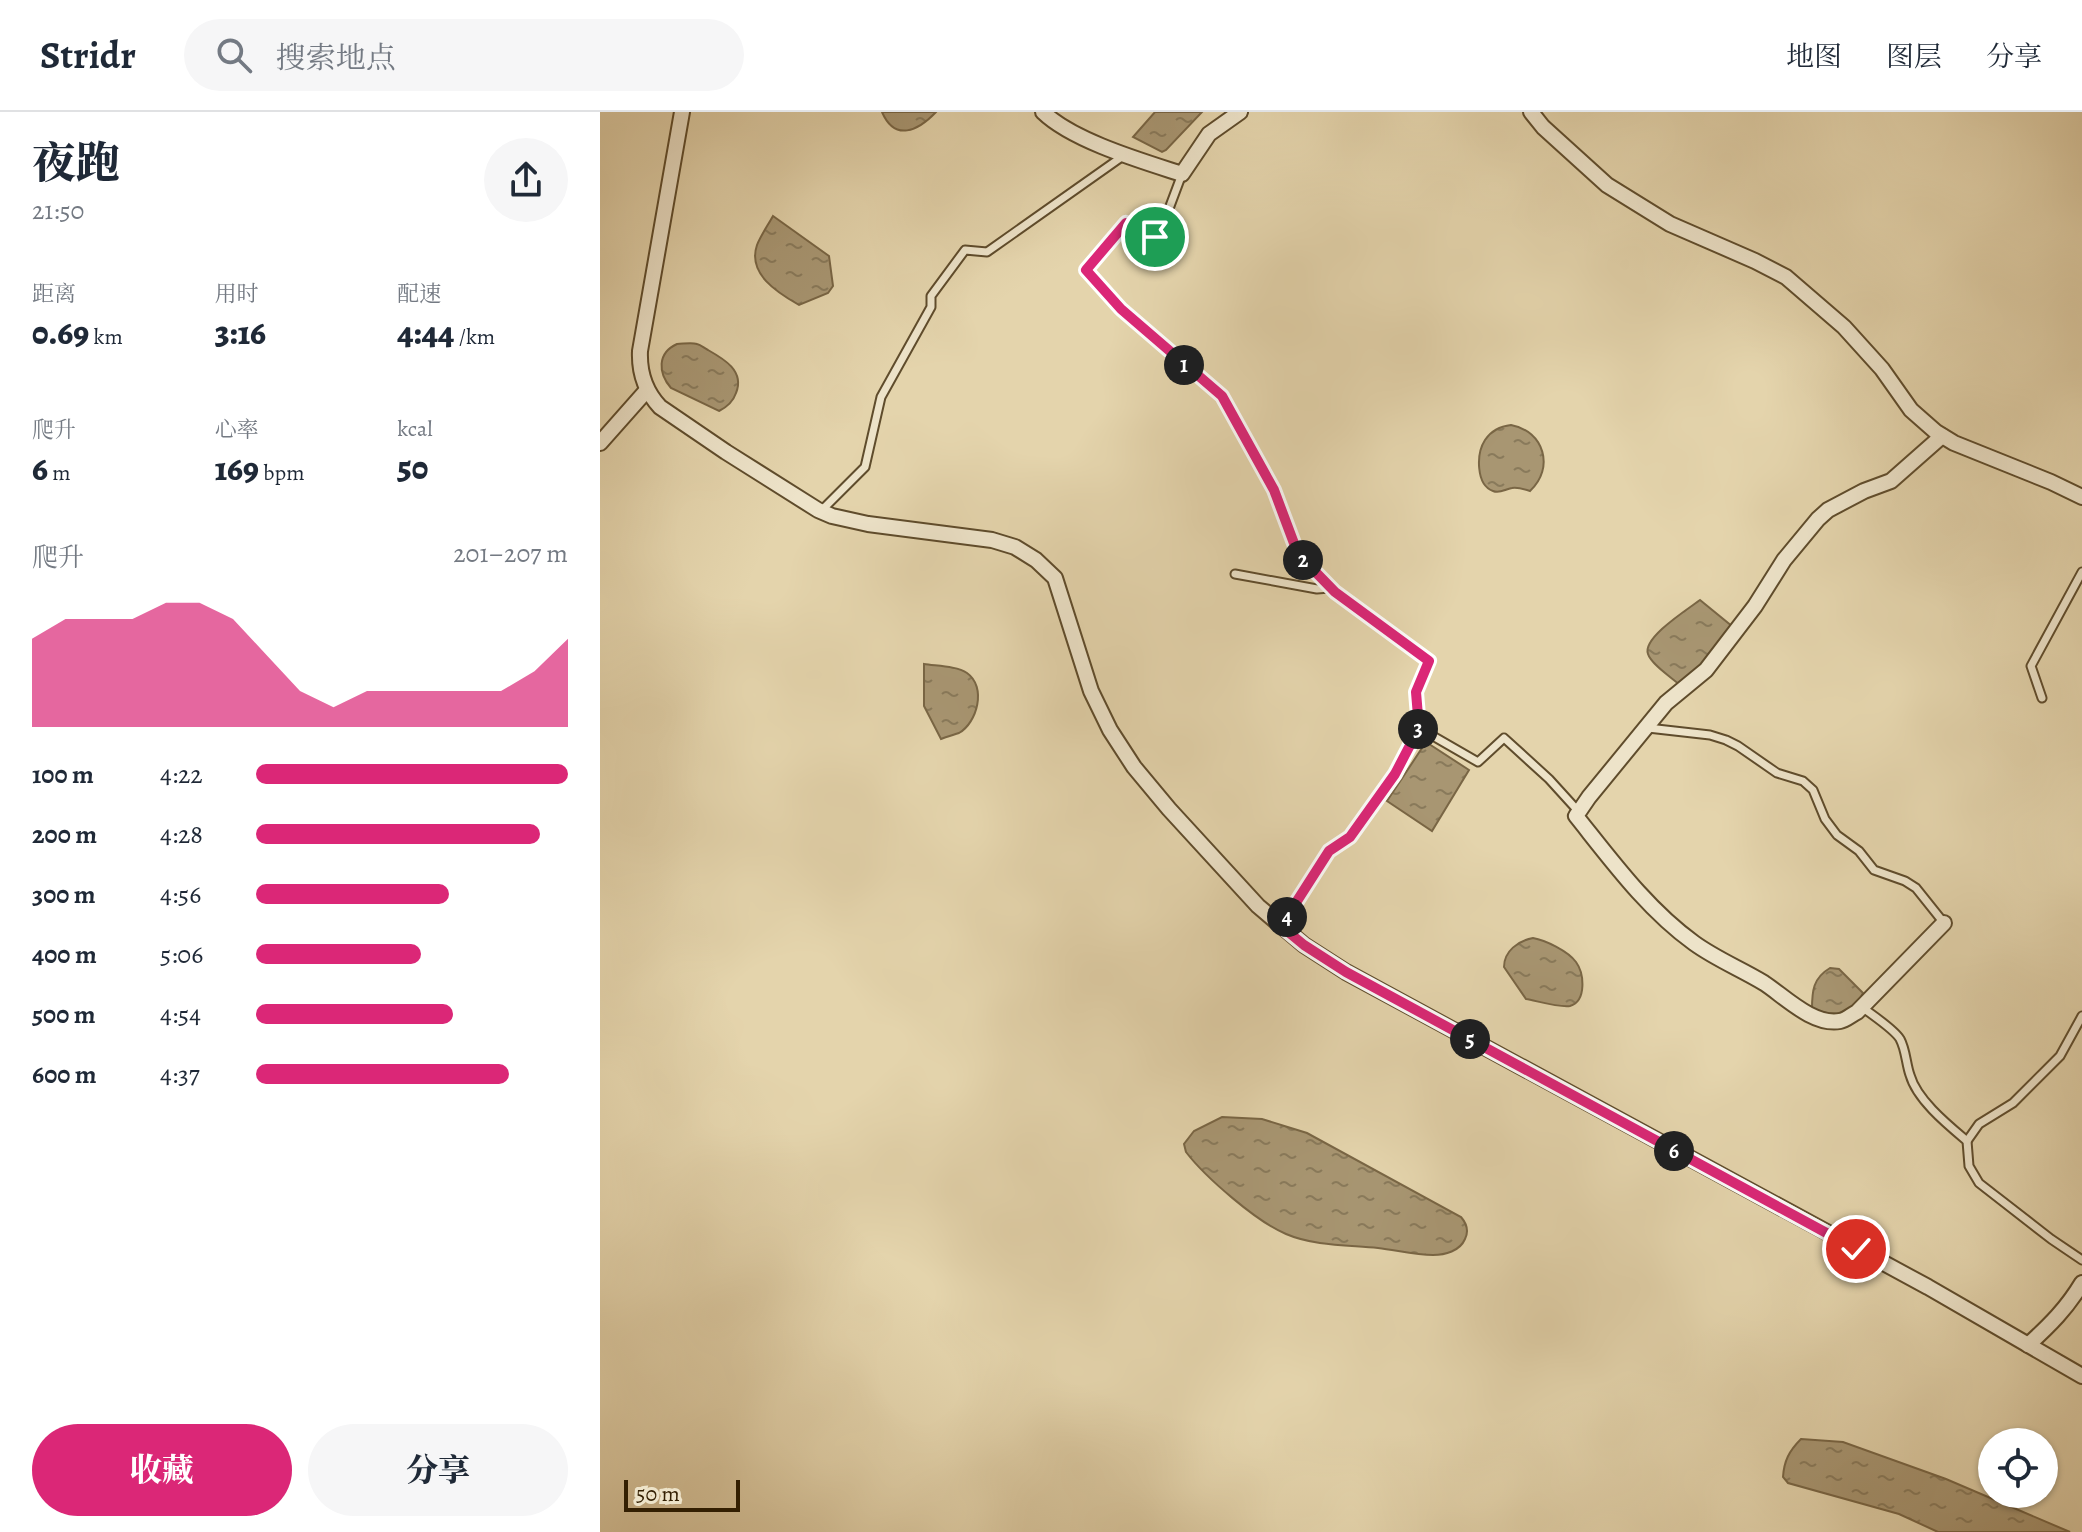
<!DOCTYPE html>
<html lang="zh">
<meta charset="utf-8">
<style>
body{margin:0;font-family:Alegreya,"Noto Serif SC",serif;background:#f6f6f7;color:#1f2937;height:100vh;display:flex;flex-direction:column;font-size:30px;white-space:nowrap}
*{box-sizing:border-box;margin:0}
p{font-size:26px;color:#747a83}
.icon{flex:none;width:44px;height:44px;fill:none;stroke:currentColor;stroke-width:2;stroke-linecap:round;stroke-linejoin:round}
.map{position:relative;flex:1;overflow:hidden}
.drawer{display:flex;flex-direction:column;background:#fff;width:600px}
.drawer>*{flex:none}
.buttons{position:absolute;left:1378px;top:1316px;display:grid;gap:16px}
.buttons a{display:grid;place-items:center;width:80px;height:80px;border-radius:50%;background:#fff;box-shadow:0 2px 6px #0004;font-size:40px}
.scale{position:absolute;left:24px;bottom:20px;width:116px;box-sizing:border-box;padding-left:8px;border:4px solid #331f02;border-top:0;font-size:22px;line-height:28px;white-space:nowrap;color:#331f02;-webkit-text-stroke:6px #ede3c9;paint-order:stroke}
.pin{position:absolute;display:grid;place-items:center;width:68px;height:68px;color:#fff;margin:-34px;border:4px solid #fff;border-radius:50%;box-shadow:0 2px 8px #0007}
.km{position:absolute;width:40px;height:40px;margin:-20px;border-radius:50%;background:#222;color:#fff;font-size:22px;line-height:40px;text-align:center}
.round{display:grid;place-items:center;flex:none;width:84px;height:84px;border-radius:42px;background:#f6f6f7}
.overview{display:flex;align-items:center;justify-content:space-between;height:136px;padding:0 32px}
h1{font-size:44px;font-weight:800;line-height:60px}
.figures{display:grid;grid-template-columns:repeat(3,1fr);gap:12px;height:136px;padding:8px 32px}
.figures div{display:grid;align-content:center}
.figures b{font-size:34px;font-weight:800}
.figures small{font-size:22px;font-weight:400}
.figures p{font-size:22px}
.chart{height:224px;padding:16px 32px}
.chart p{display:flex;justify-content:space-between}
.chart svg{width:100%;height:144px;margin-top:8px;fill:#db2777;opacity:.7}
.primary-button{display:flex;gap:16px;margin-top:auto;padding:16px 32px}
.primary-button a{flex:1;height:92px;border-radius:48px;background:#db2777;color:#fff;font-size:32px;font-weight:800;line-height:92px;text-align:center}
.primary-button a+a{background:#f6f6f7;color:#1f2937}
ul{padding:0 32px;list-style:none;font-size:26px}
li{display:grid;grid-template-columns:128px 96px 1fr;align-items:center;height:60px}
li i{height:20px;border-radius:10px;background:#db2777}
header{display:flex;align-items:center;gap:48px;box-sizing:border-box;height:112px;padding:0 40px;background:#fff;border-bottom:2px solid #e0e1e3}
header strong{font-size:38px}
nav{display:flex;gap:44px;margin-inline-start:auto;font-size:28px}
.search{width:560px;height:72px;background:#f6f6f7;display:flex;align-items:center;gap:20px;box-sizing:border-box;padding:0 28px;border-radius:44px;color:#747a83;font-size:30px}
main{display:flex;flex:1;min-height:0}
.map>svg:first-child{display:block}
.water{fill:url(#water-ripples);stroke:#796645;stroke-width:2}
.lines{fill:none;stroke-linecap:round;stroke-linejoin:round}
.lane-casing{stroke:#5f4c2c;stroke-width:11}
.street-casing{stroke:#5f4c2c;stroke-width:18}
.lane{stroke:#ede3c9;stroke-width:7}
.street{stroke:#ede3c9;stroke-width:14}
.route-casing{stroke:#fff;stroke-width:16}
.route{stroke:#db2777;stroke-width:10}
</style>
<header>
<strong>Stridr</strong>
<div class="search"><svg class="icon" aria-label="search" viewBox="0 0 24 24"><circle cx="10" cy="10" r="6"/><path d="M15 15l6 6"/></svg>搜索地点</div>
<nav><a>地图</a><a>图层</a><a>分享</a></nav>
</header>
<main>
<section class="drawer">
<div class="overview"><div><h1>夜跑</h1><p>21:50</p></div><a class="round"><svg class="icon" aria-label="share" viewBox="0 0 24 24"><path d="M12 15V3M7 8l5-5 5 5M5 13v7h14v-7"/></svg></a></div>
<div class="figures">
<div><p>距离</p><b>0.69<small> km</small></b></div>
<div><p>用时</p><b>3:16</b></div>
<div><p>配速</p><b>4:44<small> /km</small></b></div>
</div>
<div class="figures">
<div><p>爬升</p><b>6<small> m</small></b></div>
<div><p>心率</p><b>169<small> bpm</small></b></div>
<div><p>kcal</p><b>50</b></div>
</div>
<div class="chart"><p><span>爬升</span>201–207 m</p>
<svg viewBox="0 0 160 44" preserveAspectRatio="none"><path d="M0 44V17L10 11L20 11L30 11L40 6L50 6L60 11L70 22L80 33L90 38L100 33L110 33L120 33L130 33L140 33L150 27L160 17V44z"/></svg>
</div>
<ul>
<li><b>100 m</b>4:22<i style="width:100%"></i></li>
<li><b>200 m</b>4:28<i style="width:91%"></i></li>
<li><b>300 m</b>4:56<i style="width:62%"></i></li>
<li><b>400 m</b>5:06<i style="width:53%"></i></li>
<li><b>500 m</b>4:54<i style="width:63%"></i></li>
<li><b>600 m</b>4:37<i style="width:81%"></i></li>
</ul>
<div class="primary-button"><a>收藏</a><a>分享</a></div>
</section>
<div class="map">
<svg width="1482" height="1420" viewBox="0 0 1482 1420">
<defs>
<pattern id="water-ripples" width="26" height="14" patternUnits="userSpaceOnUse" patternTransform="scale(2)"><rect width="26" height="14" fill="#a89672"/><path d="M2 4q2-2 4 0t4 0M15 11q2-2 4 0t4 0" fill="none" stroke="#897a5b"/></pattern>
</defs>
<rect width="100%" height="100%" fill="#e4d4ac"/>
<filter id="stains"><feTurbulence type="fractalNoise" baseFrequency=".0025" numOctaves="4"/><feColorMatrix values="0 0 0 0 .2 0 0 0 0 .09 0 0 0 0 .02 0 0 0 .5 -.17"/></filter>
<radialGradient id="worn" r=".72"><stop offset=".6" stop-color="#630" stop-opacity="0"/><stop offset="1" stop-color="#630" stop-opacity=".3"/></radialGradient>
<!-- water -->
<g class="water">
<path d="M282,0H336C318,19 295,30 282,0Z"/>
<polygon points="555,0 602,0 566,38 562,40 533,25"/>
<path d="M173,104L229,144L233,174L228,181L199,193C178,181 147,162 157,133C161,123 168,113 173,104Z"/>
<path d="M77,232C83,232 91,230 97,232C101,233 104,236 108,238C124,247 145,259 136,281C133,290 127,295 119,299L71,276C58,261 57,241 77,232Z"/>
<path d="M911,313C944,319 955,356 930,379C924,377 918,375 912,376C905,377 900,382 893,379C876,373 876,342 885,328C891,319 901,314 911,313Z"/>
<path d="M1100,488L1133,515L1114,542L1080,573C1072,566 1051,552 1048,542C1042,526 1088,497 1100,488Z"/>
<path d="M324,552C337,554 357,554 367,561C387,575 377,611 359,621C353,623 346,625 341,627L324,594Z"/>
<polygon points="826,630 869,658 832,719 787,689"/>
<path d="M933,826C945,828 968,839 976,850C984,861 987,889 970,894C961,896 937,889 926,887L904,855C904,839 918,829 933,826Z"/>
<path d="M1230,856L1239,857L1263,881C1253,904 1232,905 1212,897C1212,879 1213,866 1230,856Z"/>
<path d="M622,1005L662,1007L707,1021L861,1105C867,1112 869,1119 865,1127C860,1139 845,1143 833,1143C815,1143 796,1138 778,1136C747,1133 714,1134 686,1122C657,1110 605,1065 586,1040L584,1032L594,1019Z"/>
<path d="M1201,1327L1243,1330L1346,1367L1470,1420H1338L1299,1402L1188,1371L1183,1365C1184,1349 1189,1339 1201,1327Z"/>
</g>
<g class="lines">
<defs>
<g id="lane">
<polyline points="582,62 570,94 555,125 526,111 486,158 521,197 622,284 674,378 698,442 735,480 829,549 816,580 819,616 795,662 750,725 729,739 681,814"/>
<polyline points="221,399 265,355 281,285 331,195 331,184 365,138 387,140 523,44"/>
<polyline points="635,462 717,477 730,476"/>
<polyline points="1442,586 1431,554 1482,460"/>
<polyline points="819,616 878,650 904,626 949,667 979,700"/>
<polyline points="1048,616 1110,623 1126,628 1138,634 1177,661 1203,669 1213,678 1225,707 1237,723 1259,739 1274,758 1305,769 1316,776 1344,811"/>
<path d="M1262,895C1272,903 1294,917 1300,927C1306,938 1306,952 1310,963C1317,988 1348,1013 1367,1029L1369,1054L1379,1071L1451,1127L1482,1148"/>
<polyline points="1367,1029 1379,1012 1413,991 1460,944 1482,904"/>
</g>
<g id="street">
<path d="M82,0L40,239C39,261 45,279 60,295L126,340L218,398L232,404L268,412L392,428L415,435L436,448L455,466L491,579L510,618L534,655L569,697L658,794L704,833L746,860L1328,1175L1482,1264"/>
<path d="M443,0C473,29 542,49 582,62L609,22L640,0"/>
<polyline points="931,0 943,15 1007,73 1070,112 1155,149 1186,165 1244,215 1282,257 1311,298 1336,320 1354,331 1451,370 1482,385"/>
<path d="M1342,324L1291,369L1264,379L1228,398L1218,407L1184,448L1155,494L1106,558L1066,591L989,685L976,704C1012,749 1047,797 1094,831C1116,847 1141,857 1164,871C1184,884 1213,914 1240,909C1246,908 1251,903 1257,900L1344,811"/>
<polyline points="0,331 47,278"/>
<path d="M1428,1233C1450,1213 1467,1196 1482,1171"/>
</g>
</defs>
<!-- lane casing -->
<use href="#lane" class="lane-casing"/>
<!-- street casing -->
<use href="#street" class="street-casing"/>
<!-- lane -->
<use href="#lane" class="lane"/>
<!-- street -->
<use href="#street" class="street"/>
</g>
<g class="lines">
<defs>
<polyline id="route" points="555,125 526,111 486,158 521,197 622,284 674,378 698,442 735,480 829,549 816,580 819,616 795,662 750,725 729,739 681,814 704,833 746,860 1256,1137"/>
</defs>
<!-- route casing -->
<use href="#route" class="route-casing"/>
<!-- route -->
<use href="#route" class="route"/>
</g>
<rect width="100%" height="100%" filter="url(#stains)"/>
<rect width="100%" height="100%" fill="url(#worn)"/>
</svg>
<div class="buttons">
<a><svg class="icon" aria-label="locate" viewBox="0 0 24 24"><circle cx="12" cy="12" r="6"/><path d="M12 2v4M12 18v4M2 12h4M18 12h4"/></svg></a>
</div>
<div class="scale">50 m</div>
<div class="pin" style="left:555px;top:125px;background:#1e9e55"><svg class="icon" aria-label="arrive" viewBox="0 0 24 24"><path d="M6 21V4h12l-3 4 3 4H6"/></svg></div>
<div class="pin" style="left:1256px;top:1137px;background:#d93025"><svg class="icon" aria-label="check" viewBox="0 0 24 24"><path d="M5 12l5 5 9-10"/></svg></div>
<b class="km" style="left:584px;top:253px">1</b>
<b class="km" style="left:703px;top:448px">2</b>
<b class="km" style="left:818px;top:617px">3</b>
<b class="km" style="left:687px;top:805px">4</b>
<b class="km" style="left:870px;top:927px">5</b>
<b class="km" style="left:1074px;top:1039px">6</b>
</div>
</main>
